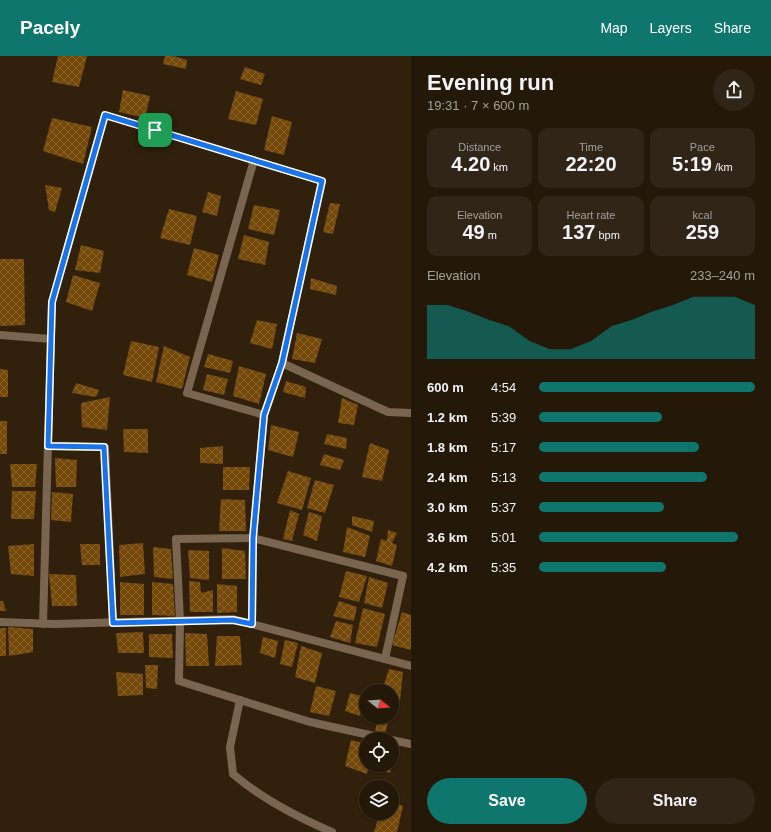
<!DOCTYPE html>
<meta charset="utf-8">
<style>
body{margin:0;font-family:Arial,sans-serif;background:#302517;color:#f1f3f6;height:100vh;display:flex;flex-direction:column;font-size:15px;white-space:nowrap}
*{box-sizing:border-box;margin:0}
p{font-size:13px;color:#a3a09c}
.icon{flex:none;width:22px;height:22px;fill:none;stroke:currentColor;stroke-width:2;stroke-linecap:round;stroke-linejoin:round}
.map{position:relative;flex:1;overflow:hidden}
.sheet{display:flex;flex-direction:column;background:#241809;width:360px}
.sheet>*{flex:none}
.needle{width:26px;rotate:107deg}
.tools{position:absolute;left:359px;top:628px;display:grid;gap:8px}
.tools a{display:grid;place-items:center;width:40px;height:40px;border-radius:50%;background:#241809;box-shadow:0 1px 3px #0004,0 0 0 1px #41372a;font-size:20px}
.pin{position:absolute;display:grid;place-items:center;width:34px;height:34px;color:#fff;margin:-17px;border-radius:8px;box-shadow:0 2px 6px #0006}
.round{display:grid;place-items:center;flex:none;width:42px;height:42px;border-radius:21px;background:#302517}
.headline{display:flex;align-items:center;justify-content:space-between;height:68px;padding:0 16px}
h1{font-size:22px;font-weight:600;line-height:30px}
.metrics{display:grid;grid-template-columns:repeat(3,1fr);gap:6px;height:68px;padding:4px 16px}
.metrics div{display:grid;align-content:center;border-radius:10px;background:#302517;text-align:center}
.metrics b{font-size:20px;font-weight:600}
.metrics small{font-size:11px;font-weight:400}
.metrics p{font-size:11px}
.chart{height:112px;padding:8px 16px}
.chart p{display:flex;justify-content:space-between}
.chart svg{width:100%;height:72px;margin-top:4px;fill:#0f766e;opacity:.7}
.action{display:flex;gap:8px;margin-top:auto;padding:8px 16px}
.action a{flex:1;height:46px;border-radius:24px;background:#0f766e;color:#fff;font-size:16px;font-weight:600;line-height:46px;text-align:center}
.action a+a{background:#302517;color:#f1f3f6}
ul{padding:0 16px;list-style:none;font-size:13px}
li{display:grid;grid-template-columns:64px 48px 1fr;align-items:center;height:30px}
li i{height:10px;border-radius:5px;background:#0f766e}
header{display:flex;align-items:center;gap:24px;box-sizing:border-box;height:56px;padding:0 20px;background:#0f766e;color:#fff}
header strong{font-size:19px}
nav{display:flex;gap:22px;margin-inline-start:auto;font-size:14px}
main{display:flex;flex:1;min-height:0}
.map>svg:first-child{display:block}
.building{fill:url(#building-cross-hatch)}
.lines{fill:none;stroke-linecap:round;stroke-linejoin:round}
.street{stroke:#7a6650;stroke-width:8}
.route-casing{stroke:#fff;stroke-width:8}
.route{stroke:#1a73e8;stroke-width:5}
</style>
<header>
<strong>Pacely</strong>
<nav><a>Map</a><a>Layers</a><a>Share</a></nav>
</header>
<main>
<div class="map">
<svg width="411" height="776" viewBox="0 0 411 776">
<defs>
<pattern id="building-cross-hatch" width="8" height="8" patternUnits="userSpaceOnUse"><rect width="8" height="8" fill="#744909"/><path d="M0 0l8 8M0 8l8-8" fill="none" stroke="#88622c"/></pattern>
</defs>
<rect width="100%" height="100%" fill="#30200c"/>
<!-- building -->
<g class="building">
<polygon points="58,0 87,0 79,31 52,26"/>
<polygon points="165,0 173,0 187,4 186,13 163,8"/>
<polygon points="245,11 265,18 261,29 240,23"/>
<polygon points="123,34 150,40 145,62 119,56"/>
<polygon points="236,35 263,43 256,69 228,63"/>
<polygon points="272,60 292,66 284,99 264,94"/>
<polygon points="52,62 92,71 83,108 43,95"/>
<polygon points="45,129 62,132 55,156 49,154"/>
<polygon points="208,136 221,140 217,160 202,156"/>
<polygon points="330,147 340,148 333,178 323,176"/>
<polygon points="254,149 280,154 274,179 248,173"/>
<polygon points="169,153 197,160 190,189 160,182"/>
<polygon points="244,179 269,186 265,209 238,203"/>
<polygon points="81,189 104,195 100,217 75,214"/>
<polygon points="194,192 219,199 212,226 187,219"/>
<polygon points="0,203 24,203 25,269 0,270"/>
<polygon points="73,219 100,227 92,255 66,246"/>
<polygon points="311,222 337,230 336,239 310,233"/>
<polygon points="257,264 277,268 272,293 250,287"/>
<polygon points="297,277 322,283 315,307 292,303"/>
<polygon points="131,285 159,291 152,326 123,319"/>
<polygon points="164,290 190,301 182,333 156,326"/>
<polygon points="208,298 233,305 230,317 204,311"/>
<polygon points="239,310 266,318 259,348 233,340"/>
<polygon points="0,313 8,314 8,341 0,341"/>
<polygon points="207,318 228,323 224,339 203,334"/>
<polygon points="286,325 306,331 305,342 283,336"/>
<polygon points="76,327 99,334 96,341 72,337"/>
<polygon points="110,341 107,374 82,371 81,347"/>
<polygon points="342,342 358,349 354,369 338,367"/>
<rect x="0" y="365" width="7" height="33"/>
<polygon points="271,369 299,376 293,401 268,394"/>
<polygon points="123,373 148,373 148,397 124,396"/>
<polygon points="327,378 347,382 346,393 324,388"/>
<polygon points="370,387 389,394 382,425 362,421"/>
<polygon points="223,390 223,408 200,407 200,392"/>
<polygon points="324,398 344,404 340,414 320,409"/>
<polygon points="55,402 77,404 76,431 56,431"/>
<polygon points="10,408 37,408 35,431 12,431"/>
<polygon points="223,411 250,411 249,434 223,434"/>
<polygon points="288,415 311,422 302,454 277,447"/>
<polygon points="315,424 334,429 325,457 307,452"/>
<polygon points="12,435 36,435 34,463 11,463"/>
<polygon points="52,436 73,438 71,466 51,464"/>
<polygon points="221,443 245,444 246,475 219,475"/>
<polygon points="290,454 299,458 292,485 283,483"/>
<polygon points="309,456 322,460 317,485 303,479"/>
<polygon points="352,460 374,465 372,476 352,469"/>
<polygon points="347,471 370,480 365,501 343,496"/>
<polygon points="388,474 397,477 392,487 397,489 392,510 376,505 381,483 387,485"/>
<polygon points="143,487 145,518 120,521 119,489"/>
<polygon points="34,488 34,520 11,518 8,490"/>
<polygon points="80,488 100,488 100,509 82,509"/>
<polygon points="153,491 171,493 173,523 154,521"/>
<polygon points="222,492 245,495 246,523 222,523"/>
<polygon points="188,494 209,495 209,524 190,522"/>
<polygon points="346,515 367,520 359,546 339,541"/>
<polygon points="49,518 76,519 77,550 52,550"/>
<polygon points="369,521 388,527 382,552 364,547"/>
<polygon points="189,525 200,526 201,537 213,534 213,556 190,556"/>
<polygon points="120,526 144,528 144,559 120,559"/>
<polygon points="152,526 173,528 175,560 152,559"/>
<polygon points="217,528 237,530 237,556 217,557"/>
<polygon points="0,545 3,545 6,555 0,555"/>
<polygon points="339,545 357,551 354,565 333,560"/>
<polygon points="363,552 385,558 377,591 355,587"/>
<polygon points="402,556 411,559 411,594 392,589"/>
<polygon points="336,565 353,569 350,587 330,581"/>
<polygon points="8,571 33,573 33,596 9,600"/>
<rect x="0" y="572" width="6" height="28"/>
<polygon points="143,576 144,597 118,597 116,577"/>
<polygon points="185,577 207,578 209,610 186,610"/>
<polygon points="149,578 172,578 173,602 149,601"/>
<polygon points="217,580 240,580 242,609 215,610"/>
<polygon points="263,581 278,585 275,602 260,597"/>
<polygon points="285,584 298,587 292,611 280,608"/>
<polygon points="301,590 322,597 315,627 295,621"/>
<polygon points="145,609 158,609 157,633 146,632"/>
<polygon points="389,613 403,616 400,645 392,642 392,635 382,635"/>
<polygon points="116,616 143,618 143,639 118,640"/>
<polygon points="316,630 336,635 329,660 310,656"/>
<polygon points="350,637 366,641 360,660 345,655"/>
<polygon points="378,664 388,666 385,678 375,675"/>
<polygon points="351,684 366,688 366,709 369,709 367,718 345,710"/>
<polygon points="376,709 392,709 390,717 375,711"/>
<polygon points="392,745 403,750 397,776 374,776 380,757 392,757"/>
</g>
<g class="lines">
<!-- street -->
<g class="street">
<polyline points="254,104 187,337 264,359"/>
<polyline points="0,279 51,283"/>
<polyline points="48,390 105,391 113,567"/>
<polyline points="0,566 55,568 233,563 411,610"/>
<polyline points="43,568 52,246 105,59 322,125 282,307"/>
<polyline points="252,568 253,482 403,520 385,603"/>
<path d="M240,644L230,691L233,718C262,743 297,761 332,776"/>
<polyline points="388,683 310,666 179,625 180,565 176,483 253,482 264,359 282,307 388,356 411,357"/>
<polyline points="392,684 411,688"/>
</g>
</g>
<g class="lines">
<defs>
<polygon id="route" points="105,59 322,125 282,307 264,359 253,482 252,568 233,564 113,567 104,391 48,390 52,246"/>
</defs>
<!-- route casing -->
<use href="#route" class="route-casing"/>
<!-- route -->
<use href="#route" class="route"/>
</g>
</svg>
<div class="tools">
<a><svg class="needle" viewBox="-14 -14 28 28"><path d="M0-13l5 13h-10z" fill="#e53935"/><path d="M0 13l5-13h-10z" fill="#a3a09c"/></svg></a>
<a><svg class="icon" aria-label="locate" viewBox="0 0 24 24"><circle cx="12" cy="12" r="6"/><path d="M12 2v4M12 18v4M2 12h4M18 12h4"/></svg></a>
<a><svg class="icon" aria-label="layers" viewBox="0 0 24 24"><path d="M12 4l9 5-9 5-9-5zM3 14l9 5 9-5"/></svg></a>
</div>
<div class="pin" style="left:155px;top:74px;background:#1e9e55"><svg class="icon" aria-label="arrive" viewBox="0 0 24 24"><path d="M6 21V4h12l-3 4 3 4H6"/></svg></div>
</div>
<section class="sheet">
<div class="headline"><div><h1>Evening run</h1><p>19:31 · 7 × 600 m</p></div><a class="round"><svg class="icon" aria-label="share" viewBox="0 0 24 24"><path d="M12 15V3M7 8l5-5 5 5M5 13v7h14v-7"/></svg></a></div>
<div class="metrics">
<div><p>Distance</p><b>4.20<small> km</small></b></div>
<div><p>Time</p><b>22:20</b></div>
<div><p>Pace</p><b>5:19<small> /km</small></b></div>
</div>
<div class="metrics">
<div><p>Elevation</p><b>49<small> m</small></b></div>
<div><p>Heart rate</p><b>137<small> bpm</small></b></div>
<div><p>kcal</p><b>259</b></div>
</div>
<div class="chart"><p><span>Elevation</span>233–240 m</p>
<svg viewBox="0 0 160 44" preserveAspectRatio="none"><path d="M0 44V11L10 11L20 15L30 20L40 24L50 33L60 38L70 38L80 33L90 24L100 20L110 15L120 11L130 6L140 6L150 6L160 11V44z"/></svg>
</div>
<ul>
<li><b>600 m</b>4:54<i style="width:100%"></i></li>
<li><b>1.2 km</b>5:39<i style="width:57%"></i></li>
<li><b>1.8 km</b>5:17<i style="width:74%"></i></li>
<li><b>2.4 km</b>5:13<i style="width:78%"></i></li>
<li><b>3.0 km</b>5:37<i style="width:58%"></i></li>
<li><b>3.6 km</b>5:01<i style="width:92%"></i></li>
<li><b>4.2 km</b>5:35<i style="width:59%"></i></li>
</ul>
<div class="action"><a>Save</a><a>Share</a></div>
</section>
</main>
